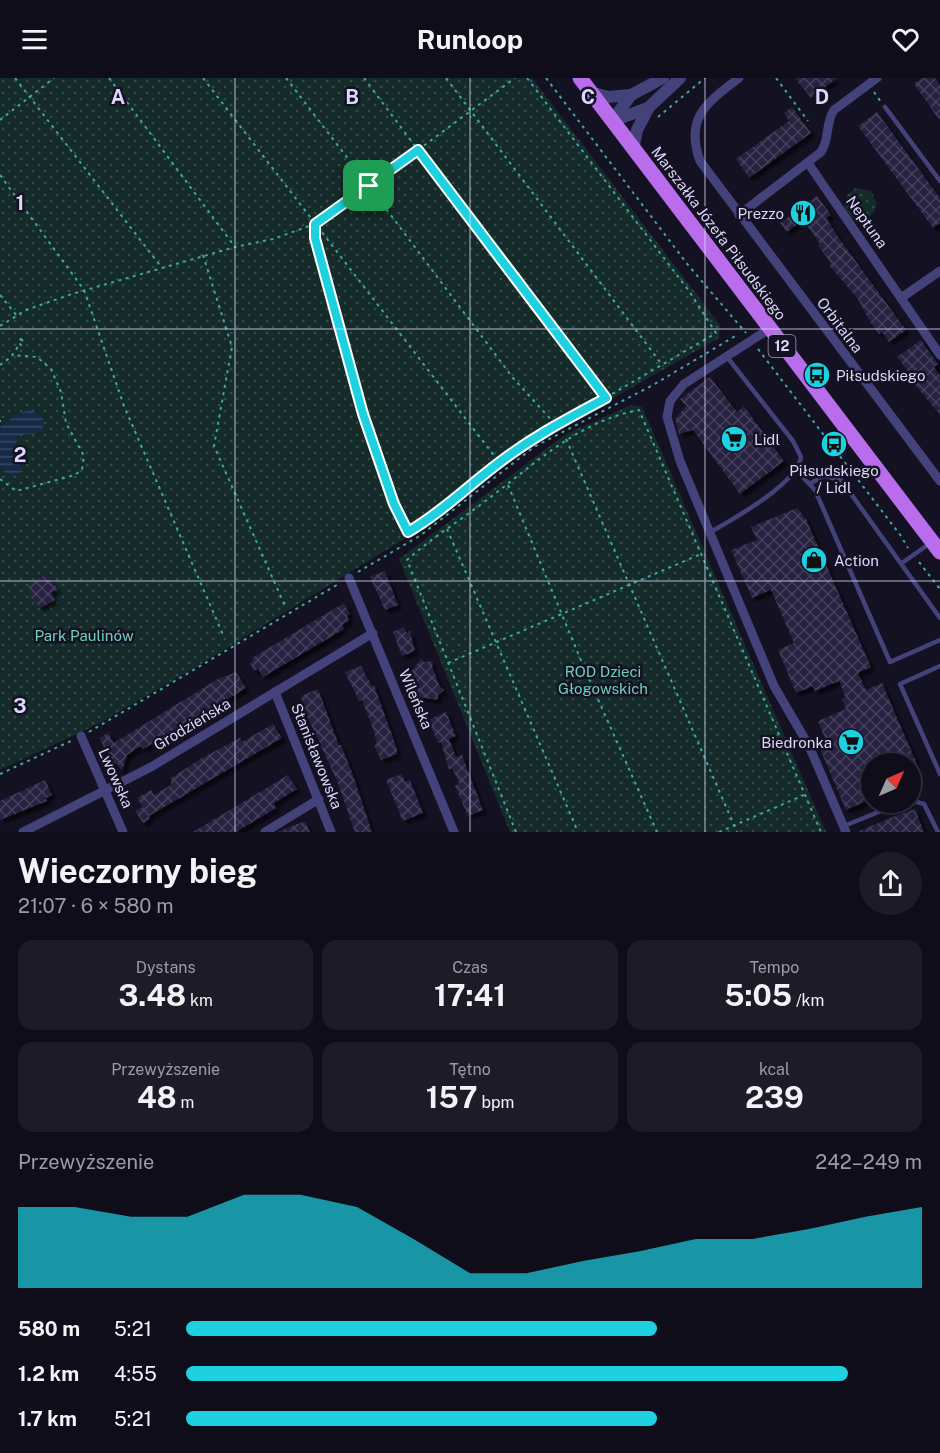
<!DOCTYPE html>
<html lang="pl">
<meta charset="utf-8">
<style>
body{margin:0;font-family:"Public Sans",sans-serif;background:#1d1b27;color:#f1f3f6;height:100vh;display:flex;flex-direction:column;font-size:22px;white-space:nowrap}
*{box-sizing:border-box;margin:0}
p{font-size:20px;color:#9b9ca2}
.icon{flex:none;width:33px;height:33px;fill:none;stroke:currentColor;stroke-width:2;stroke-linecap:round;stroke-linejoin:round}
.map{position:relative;height:754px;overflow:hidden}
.sheet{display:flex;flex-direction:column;background:#0f0d1a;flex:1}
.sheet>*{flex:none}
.needle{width:39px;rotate:45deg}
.controls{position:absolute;left:861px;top:675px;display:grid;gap:12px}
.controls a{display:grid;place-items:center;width:60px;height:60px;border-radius:50%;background:#0f0d1a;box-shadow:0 6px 24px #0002,0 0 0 2px #2f2d39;font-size:30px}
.pin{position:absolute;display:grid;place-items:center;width:51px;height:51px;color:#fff;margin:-26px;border-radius:12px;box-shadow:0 3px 9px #0006}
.round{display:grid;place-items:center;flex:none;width:63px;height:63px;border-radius:32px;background:#1d1b27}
.head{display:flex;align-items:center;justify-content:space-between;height:102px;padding:0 18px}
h1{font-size:33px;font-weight:700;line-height:45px}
.figures{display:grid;grid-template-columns:repeat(3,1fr);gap:9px;height:102px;padding:6px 18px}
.figures div{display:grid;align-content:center;border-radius:15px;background:#1d1b27;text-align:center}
.figures b{font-size:30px;font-weight:700}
.figures small{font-size:16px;font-weight:400}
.figures p{font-size:16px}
.chart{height:168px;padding:12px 18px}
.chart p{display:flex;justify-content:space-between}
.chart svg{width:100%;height:108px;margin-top:6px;fill:#1dd1e0;opacity:.7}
ul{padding:0 18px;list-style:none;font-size:20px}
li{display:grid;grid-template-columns:96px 72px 1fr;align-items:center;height:45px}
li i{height:15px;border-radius:8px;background:#1dd1e0}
header{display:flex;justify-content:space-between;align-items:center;height:78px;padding:0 18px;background:#0f0d1a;font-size:27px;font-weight:700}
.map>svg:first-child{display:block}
.park{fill:url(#park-dots)}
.water{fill:url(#water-rules)}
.building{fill:url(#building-cross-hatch);filter:url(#shadow)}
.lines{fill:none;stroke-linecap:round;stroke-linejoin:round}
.path{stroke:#3ea79e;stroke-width:2;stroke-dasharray:3 4.5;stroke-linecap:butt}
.service{stroke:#43427b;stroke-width:4.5}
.minor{stroke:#43427b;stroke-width:9}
.tertiary{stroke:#43427b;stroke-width:12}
.primary{stroke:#b96dec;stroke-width:15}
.route-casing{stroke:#fff;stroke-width:12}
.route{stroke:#1dd1e0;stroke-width:8}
.grid{fill:none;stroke:#dbd8fa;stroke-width:1.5;stroke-opacity:0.55}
.labels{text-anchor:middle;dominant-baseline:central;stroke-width:5;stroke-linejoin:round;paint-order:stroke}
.shield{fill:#141122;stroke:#9f9cb9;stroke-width:1.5}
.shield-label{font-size:14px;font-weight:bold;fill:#dbd8fa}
.poi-label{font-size:15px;fill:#dbd8fa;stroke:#141122;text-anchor:start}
.street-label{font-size:15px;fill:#dbd8fa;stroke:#141122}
.park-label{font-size:15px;fill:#6dd1b5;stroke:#141122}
.grid-label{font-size:20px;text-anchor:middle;font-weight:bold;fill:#dbd8fa;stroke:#141122;stroke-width:5;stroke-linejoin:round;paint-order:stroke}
</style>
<header><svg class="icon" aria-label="menu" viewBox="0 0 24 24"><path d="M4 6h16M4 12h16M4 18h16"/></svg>Runloop<svg class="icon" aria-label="heart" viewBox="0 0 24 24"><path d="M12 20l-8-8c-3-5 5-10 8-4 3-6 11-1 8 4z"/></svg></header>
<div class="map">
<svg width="940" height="754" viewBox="0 0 940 754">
<defs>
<pattern id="park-dots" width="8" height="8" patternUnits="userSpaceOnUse" patternTransform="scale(1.5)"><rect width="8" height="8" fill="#152b2a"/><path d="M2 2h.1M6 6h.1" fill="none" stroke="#36494a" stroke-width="1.8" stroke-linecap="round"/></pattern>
<pattern id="water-rules" width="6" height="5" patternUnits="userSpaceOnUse" patternTransform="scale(1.5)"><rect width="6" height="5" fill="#162a47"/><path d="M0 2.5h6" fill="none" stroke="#374862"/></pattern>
<pattern id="building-cross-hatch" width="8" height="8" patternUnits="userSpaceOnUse" patternTransform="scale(1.5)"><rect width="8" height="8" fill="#262041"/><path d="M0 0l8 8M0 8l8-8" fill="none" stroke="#45405d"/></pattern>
<filter id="shadow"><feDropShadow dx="4" dy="4" stdDeviation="1.5" flood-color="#0009"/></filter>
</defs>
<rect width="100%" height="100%" fill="#141122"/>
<!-- park -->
<g class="park">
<polygon points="0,0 532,0 720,247 719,260 527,369 409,458 196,589 100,645 0,692"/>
<path d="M856,110L871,113L877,126C873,139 865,146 851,144L844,130L847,117Z"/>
<polygon points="631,327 642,329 826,754 510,754 399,481 566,356"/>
</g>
<!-- water -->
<path class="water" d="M30,332L43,340V351C36,359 24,353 16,360V372L22,393L11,400L0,389V349L17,336Z"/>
<!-- building -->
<g class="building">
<polygon points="795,0 837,0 811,20"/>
<polygon points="922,0 935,0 940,7 940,43 914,6"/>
<polygon points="792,29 811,55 749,100 736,81 789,43 784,35"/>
<polygon points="877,34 940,120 940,145 933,150 858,48"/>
<polygon points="817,118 831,137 826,140 838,159 906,252 889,264 882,254 879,256 869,242 858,221 829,187 831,185 818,167 820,166 803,142 787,154 780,145"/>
<polygon points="921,262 938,286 934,289 940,298 940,337 908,298 910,296 897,279"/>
<polygon points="710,299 737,334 744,328 784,383 740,416 693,352 679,356 675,341 686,328 680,321"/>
<polygon points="797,430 806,441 871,589 858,595 866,612 882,605 917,686 872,686 872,707 862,711 867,723 846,732 818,666 826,663 818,643 846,631 842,621 846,620 839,603 815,613 813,608 796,615 778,572 794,565 771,512 752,520 731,472 757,462 751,449"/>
<polygon points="385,493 398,527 385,532 370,499"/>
<polygon points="46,497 58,511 51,515 55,522 40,530 28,516 32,514 28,508"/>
<polygon points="344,525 350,536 347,538 349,543 342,547 344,551 263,599 258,591 254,593 250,585 253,583 252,580"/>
<polygon points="404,549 406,555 410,553 415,573 402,578 393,554"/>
<polygon points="421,581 424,584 433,583 432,588 440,609 444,612 438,617 438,622 418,619 409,597"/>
<polygon points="361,588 372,608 374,607 397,671 397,676 381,682 374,667 377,666 373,651 362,622 359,623 345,594"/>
<polygon points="236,594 246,610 143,671 141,668 127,677 122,693 117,686 113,685 99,660 108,655 114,665 216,602"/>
<polygon points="318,611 339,667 341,667 353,697 372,754 355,754 337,703 303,629 301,618"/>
<polygon points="446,634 456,658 449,661 456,679 462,677 483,732 468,738 455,708 459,706 456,698 452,690 449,692 441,664 438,665 428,642"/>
<polygon points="273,646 282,660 149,738 150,741 143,745 135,733 143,729 137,720 151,712 154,717 171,707 171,700 202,680 240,660 242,664"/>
<polygon points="402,696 405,704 410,702 423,735 403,743 386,702"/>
<polygon points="288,697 297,711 274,725 276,730 236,754 193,754"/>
<polygon points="45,702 52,717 46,720 47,723 0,742 0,723"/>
<polygon points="915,731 924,754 857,754 890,740"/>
<polygon points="305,743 310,754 278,754 280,753"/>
</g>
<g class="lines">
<!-- path -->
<g class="path">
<polyline points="15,0 162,190"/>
<polyline points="109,0 235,169"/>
<polyline points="203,0 499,384 424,444 408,454 394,426 363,336 315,160 315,146"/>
<polyline points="286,0 369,108 418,72 606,320 555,346"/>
<polyline points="364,0 418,72 515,0"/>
<polyline points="446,0 663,288"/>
<polyline points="527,0 689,213 716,255 607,319"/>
<polyline points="546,0 688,187 746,255"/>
<polyline points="776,0 808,43"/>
<polyline points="874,14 881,24"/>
<polyline points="658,39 705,0"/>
<polyline points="0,42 54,0"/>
<polyline points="0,97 84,212 124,328 224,559"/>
<polyline points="203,177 232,269 214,368 285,528"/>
<polyline points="0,217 17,238"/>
<polyline points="0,248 26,232 72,216 235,169 273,161 315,146 369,108 513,300 555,346 499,384"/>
<polygon points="21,261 24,264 21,267 18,264"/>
<polyline points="758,271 901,458 908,470"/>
<polyline points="0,287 11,279 19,267"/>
<polyline points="0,343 1,343"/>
<polyline points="566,361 737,754"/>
<polyline points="0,401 16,413 75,397 82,391 84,378 66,345 61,314 51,291 37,279 13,277"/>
<polyline points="508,407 585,592 657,754"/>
<polyline points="447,451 578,754"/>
<polyline points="919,484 940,511"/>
<polyline points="358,494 421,457 534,369 653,307 737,257"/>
<polyline points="448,585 701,476"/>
<polyline points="89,654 340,505"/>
<polyline points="0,696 73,662"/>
<path d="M516,754L407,482C434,458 464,440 492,418C538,383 580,343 639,332L821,754"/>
<polyline points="719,754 804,717"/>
</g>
<!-- service -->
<g class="service">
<polyline points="885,29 940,103"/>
<polyline points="797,393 815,412 890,584 940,562"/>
<polyline points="811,405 824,398 841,402 940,540"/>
<path d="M709,455C733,441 797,406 801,379L793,363L727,279"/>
<polyline points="902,485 929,466"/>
<polyline points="940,588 900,606 940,696"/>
<polyline points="910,722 924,726 938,754"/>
<polyline points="844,748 903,724"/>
</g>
<!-- minor -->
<g class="minor">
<path d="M739,0C708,24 684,39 700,83L940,403"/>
<polyline points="808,85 940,277"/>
<path d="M739,137L821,74C830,61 825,45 834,32L877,0"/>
<polyline points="901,220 940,193"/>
<polyline points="769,251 684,306 670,323 667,339 680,383 774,608 809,668 846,754"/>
<polyline points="349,500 454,754"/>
<polyline points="275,614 331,754"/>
<polyline points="81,658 123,754"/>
<polyline points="23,754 151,689 373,555"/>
<polyline points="265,754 319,721"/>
</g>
<!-- tertiary -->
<g class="tertiary">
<polyline points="590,14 608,19 631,17"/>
<polyline points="612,43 648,30 680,0"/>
<polyline points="612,43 631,17 663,0"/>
<polyline points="633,72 637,52 648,31"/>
</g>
<!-- primary -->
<polyline class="primary" points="580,0 940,474"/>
</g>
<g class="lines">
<defs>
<path id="route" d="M418,72L606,320C569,340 534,358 500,384C469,407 441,435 408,454L394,426L363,336L315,160V146Z"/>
</defs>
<!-- route casing -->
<use href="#route" class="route-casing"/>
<!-- route -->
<use href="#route" class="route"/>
</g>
<!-- grid -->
<path class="grid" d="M235,0V754M470,0V754M705,0V754M0,251H940M0,503H940"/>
<!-- icons -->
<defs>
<symbol id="restaurant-disc" viewBox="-11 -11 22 22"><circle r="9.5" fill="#1dd1e0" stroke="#141122"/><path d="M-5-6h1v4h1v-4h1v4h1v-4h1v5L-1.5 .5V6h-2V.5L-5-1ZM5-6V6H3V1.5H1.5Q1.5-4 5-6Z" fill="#111"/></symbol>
<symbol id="bus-disc" viewBox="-11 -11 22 22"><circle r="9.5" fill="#1dd1e0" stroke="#141122"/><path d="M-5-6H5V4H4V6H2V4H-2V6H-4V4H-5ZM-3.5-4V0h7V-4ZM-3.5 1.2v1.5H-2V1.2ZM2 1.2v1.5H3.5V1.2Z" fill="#111"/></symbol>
<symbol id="supermarket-disc" viewBox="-11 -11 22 22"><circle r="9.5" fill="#1dd1e0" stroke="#141122"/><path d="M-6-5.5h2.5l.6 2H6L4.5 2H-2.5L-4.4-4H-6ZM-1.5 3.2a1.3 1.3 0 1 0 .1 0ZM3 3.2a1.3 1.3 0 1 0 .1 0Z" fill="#111"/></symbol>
<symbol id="shop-disc" viewBox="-11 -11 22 22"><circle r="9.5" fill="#1dd1e0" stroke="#141122"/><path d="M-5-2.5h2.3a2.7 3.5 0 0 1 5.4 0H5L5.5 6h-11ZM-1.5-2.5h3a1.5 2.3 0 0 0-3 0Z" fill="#111"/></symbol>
</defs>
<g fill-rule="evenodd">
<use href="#restaurant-disc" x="788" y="120" width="30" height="30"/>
<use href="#bus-disc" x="802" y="282" width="30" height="30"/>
<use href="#supermarket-disc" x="719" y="346" width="30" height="30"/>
<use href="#bus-disc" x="819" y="351" width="30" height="30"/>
<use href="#shop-disc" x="799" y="467" width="30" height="30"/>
<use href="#supermarket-disc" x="836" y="649" width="30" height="30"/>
</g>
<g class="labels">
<!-- shield labels -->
<rect class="shield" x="768.5" y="257" width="27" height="22" rx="4.5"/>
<g class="shield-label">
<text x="782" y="268">12</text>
</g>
<!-- poi labels -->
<g class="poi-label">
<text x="784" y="135" text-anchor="end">Prezzo</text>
<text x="836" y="297">Piłsudskiego</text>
<text x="754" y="361">Lidl</text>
<text x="834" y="392" text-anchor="middle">Piłsudskiego<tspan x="834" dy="17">/ Lidl</tspan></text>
<text x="834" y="482">Action</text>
<text x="832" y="664" text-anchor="end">Biedronka</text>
</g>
<!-- street labels -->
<g class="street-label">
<text transform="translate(867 144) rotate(55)">Neptuna</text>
<text transform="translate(719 155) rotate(53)">Marszałka Józefa Piłsudskiego</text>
<text transform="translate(840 247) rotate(53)">Orbitalna</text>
<text transform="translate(416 621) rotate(67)">Wileńska</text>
<text transform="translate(192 646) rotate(-31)">Grodzieńska</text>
<text transform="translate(317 678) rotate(68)">Stanisławowska</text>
<text transform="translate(116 700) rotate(66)">Lwowska</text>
</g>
<!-- park labels -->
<g class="park-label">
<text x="84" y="557">Park Paulinów</text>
<text x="603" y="593">ROD Dzieci<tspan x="603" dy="17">Głogowskich</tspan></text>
</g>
</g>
<g class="grid-label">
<text x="118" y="26">A</text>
<text x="352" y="26">B</text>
<text x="588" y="26">C</text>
<text x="822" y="26">D</text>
<text x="20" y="132">1</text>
<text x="20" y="384">2</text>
<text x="20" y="635">3</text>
</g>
</svg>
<div class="controls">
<a><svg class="needle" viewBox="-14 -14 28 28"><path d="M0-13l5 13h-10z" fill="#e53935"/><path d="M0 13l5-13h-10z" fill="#9b9ca2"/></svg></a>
</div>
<div class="pin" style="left:369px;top:108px;background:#1e9e55"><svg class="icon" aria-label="arrive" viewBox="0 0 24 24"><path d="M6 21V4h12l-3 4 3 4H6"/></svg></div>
</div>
<section class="sheet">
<div class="head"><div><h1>Wieczorny bieg</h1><p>21:07 · 6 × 580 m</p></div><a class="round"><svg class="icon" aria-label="share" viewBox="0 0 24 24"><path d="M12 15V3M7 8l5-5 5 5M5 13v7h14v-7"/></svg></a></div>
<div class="figures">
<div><p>Dystans</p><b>3.48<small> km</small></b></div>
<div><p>Czas</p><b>17:41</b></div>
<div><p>Tempo</p><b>5:05<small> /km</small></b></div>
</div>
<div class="figures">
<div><p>Przewyższenie</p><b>48<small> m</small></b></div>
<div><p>Tętno</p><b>157<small> bpm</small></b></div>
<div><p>kcal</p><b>239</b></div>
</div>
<div class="chart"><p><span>Przewyższenie</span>242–249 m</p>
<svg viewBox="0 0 160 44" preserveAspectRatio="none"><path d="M0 44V11L10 11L20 15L30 15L40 6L50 6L60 11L70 24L80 38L90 38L100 33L110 29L120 24L130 24L140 20L150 15L160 11V44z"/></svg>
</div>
<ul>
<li><b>580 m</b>5:21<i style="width:64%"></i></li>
<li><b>1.2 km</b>4:55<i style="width:90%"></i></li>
<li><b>1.7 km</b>5:21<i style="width:64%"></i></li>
</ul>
</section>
